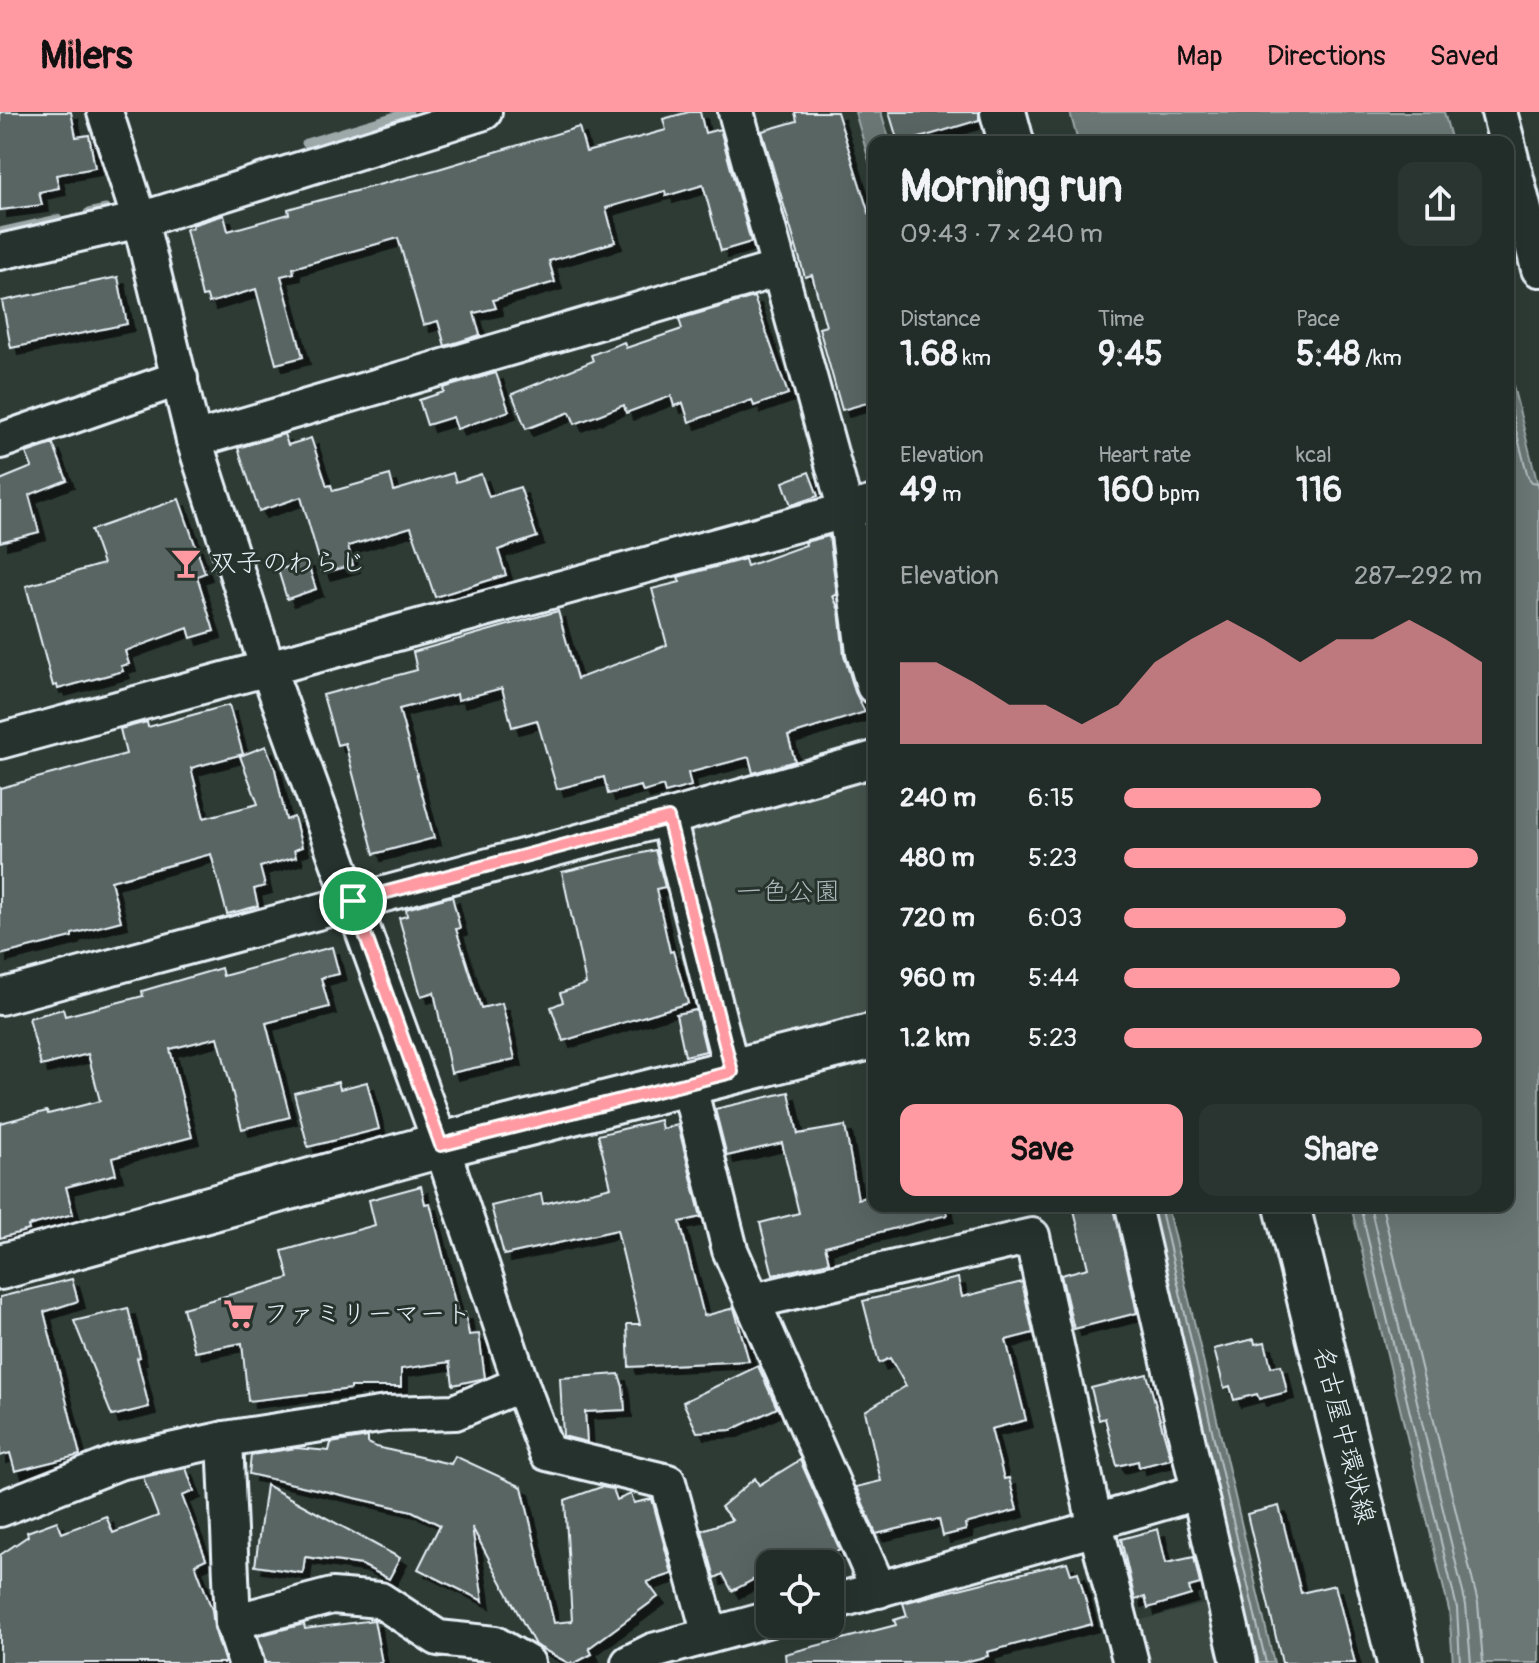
<!DOCTYPE html>
<meta charset="utf-8">
<style>
body{margin:0;font-family:Pangolin,"Klee One",sans-serif;background:#2a3430;color:#f1f3f6;height:100vh;display:flex;flex-direction:column;font-size:30px;white-space:nowrap}
*{box-sizing:border-box;margin:0}
p{font-size:26px;color:#a2a7a8}
.icon{flex:none;width:44px;height:44px;fill:none;stroke:currentColor;stroke-width:2;stroke-linecap:round;stroke-linejoin:round}
.map{position:relative;flex:1;overflow:hidden}
.drawer{position:absolute;left:868px;top:24px;width:646px;height:1076px;display:flex;flex-direction:column;background:#222c28;border-radius:16px;box-shadow:0 8px 32px #0002,0 0 0 2px #3f4845}
.drawer>*{flex:none}
.buttons{position:absolute;left:756px;top:1438px;display:grid;gap:16px}
.buttons a{display:grid;place-items:center;width:88px;height:88px;border-radius:16px;background:#222c28;box-shadow:0 8px 32px #0002,0 0 0 2px #3f4845;font-size:40px}
.pin{position:absolute;display:grid;place-items:center;width:68px;height:68px;color:#fff;margin:-34px;border:4px solid #fff;border-radius:50%;box-shadow:0 2px 8px #0007}
.round{display:grid;place-items:center;flex:none;width:84px;height:84px;border-radius:16px;background:#2a3430}
.head{display:flex;align-items:center;justify-content:space-between;height:136px;padding:0 32px}
h1{font-size:44px;font-weight:800;line-height:60px}
.stats{display:grid;grid-template-columns:repeat(3,1fr);gap:12px;height:136px;padding:8px 32px}
.stats div{display:grid;align-content:center}
.stats b{font-size:34px;font-weight:800}
.stats small{font-size:22px;font-weight:400}
.stats p{font-size:22px}
.chart{height:224px;padding:16px 32px}
.chart p{display:flex;justify-content:space-between}
.chart svg{width:100%;height:144px;margin-top:8px;fill:#ff9aa2;opacity:.7}
.cta{display:flex;gap:16px;margin-top:auto;padding:16px 32px}
.cta a{flex:1;height:92px;border-radius:16px;background:#ff9aa2;color:#111;font-size:32px;font-weight:800;line-height:92px;text-align:center}
.cta a+a{background:#2a3430;color:#f1f3f6}
ul{padding:0 32px;list-style:none;font-size:26px}
li{display:grid;grid-template-columns:128px 96px 1fr;align-items:center;height:60px}
li i{height:20px;border-radius:10px;background:#ff9aa2}
header{display:flex;align-items:center;gap:48px;box-sizing:border-box;height:112px;padding:0 40px;background:#ff9aa2;color:#111}
header strong{font-size:38px}
nav{display:flex;gap:44px;margin-inline-start:auto;font-size:28px}
.map>svg:first-child{display:block}
.built{fill:#3b4843}
.green{fill:#45524e;stroke:#96a2a3;stroke-width:2}
.water{fill:#6b7775;stroke:#9da8a9;stroke-width:2}
.lines{fill:none;stroke-linecap:round;stroke-linejoin:round}
.shore{stroke:#b6c0c4;stroke-width:2}
.stream{stroke:#9da8a9;stroke-width:9}
.building{fill:#596563;stroke:#e8f1f8;stroke-width:2;filter:url(#shadow)}
.street-casing{stroke:#e8f1f8;stroke-width:40}
.secondary-casing{stroke:#e8f1f8;stroke-width:50}
.primary-casing{stroke:#e8f1f8;stroke-width:50}
.street{stroke:#26332d;stroke-width:34}
.secondary{stroke:#26332d;stroke-width:44}
.primary{stroke:#26332d;stroke-width:44}
.route-casing{stroke:#fff;stroke-width:16}
.route{stroke:#ff9aa2;stroke-width:10}
.labels{text-anchor:middle;dominant-baseline:central;stroke-width:6;stroke-linejoin:round;paint-order:stroke}
.poi-label{font-size:26px;fill:#e8f1f8;stroke:#26332d;text-anchor:start}
.park-label{font-size:26px;fill:#afb9bc;stroke:#26332d}
.street-label{font-size:26px;fill:#e8f1f8;stroke:#26332d}
</style>
<header>
<strong>Milers</strong>
<nav><a>Map</a><a>Directions</a><a>Saved</a></nav>
</header>
<div class="map">
<svg width="1539" height="1551" viewBox="0 0 1539 1551">
<defs>
<filter id="shadow"><feDropShadow dx="7" dy="7" stdDeviation="0" flood-color="#0009"/></filter>
</defs>
<rect width="100%" height="100%" fill="#2e3b35"/>
<filter id="ink" filterUnits="userSpaceOnUse"><feTurbulence type="fractalNoise" baseFrequency=".0125" numOctaves="2"/><feDisplacementMap in="SourceGraphic" scale="16" xChannelSelector="R" yChannelSelector="G"/><feConvolveMatrix kernelMatrix="1 2 1 2 8 2 1 2 1" color-interpolation-filters="sRGB"/></filter>
<g filter="url(#ink)">
<!-- built -->
<polygon class="built" points="1216,1489 1231,1551 1148,1551 1137,1509"/>
<!-- green -->
<polygon class="green" points="868,668 874,671 874,903 746,936 734,925 682,726 690,715"/>
<!-- water -->
<g class="water">
<polygon points="855,0 881,0 890,30 874,30 874,66"/>
<polygon points="1070,0 1444,0 1452,30 1078,30"/>
<polygon points="1508,254 1539,377 1539,1551 1453,1551 1449,1498 1351,1094 1508,1094"/>
<polygon points="1141,1094 1167,1094 1274,1551 1247,1551"/>
</g>
<g class="lines">
<!-- shore -->
<g class="shore">
<polyline points="1508,287 1528,365 1532,370 1539,371"/>
<polyline points="1160,1094 1266,1551"/>
<polyline points="1360,1094 1457,1496 1460,1551"/>
<polyline points="1370,1094 1466,1493 1471,1551"/>
<polyline points="1382,1094 1478,1491 1483,1551"/>
</g>
<!-- stream -->
<g class="stream">
<polyline points="306,31 409,0"/>
<polyline points="88,101 106,97"/>
<polyline points="0,120 58,107"/>
</g>
</g>
<!-- building -->
<g class="building">
<polygon points="0,0 71,0 76,25 89,23 95,56 56,63 59,76 39,80 42,93 0,98"/>
<polygon points="689,0 700,0 705,21 720,17 751,130 721,139 703,73 666,84 665,79 606,96 615,130 549,149 555,170 493,188 496,196 474,201 480,223 445,234 438,209 423,213 398,126 293,156 294,161 281,164 303,245 276,252 256,177 209,191 207,184 202,185 186,117 193,116 192,113 224,103 228,119 289,102 288,97 302,93 435,58 579,15 586,40 666,18 663,7"/>
<polygon points="795,0 837,0 874,118 874,289 842,298 819,216 826,214 812,163 805,165 762,19 797,9"/>
<polygon points="889,0 979,0 979,8 906,30 898,30"/>
<polygon points="118,165 127,212 11,236 2,189"/>
<polygon points="754,185 788,282 754,294 752,288 689,310 683,291 674,294 671,284 626,301 624,293 575,312 570,300 526,317 512,282 593,249 591,243 624,230 626,236 682,217 679,207"/>
<polygon points="496,261 509,299 457,317 453,305 427,313 419,288 444,280 443,276"/>
<polygon points="284,322 288,333 311,326 327,374 331,373 333,379 390,363 394,379 453,361 456,370 481,362 489,385 520,375 537,425 498,438 506,463 435,485 411,415 348,434 353,453 323,461 301,385 259,399 238,336"/>
<polygon points="53,332 67,368 29,383 39,420 0,430 0,368 32,355 26,341"/>
<polygon points="809,360 818,384 791,393 783,370"/>
<polygon points="179,387 205,461 197,464 214,519 191,526 188,516 125,539 129,552 121,554 123,559 58,577 57,573 53,574 26,474 103,452 91,418"/>
<polygon points="829,424 837,483 833,484 839,498 844,543 855,580 865,600 788,624 795,649 753,661 749,645 688,661 691,674 665,681 663,674 643,680 641,674 608,682 604,665 557,677 537,608 512,615 502,576 458,588 457,582 399,597 434,726 374,742 345,631 337,633 323,583 417,558 413,540 558,499 577,567 667,533 652,477 680,470 678,465 745,447 747,454 806,433 805,430"/>
<polygon points="307,449 316,477 287,487 278,458"/>
<polygon points="229,593 243,642 191,656 204,706 258,692 240,644 266,634 275,657 286,708 294,705 302,735 294,738 296,745 260,755 265,774 254,777 258,794 227,802 211,742 111,769 121,809 72,822 72,825 0,843 0,676 126,642 120,617 147,610 148,615"/>
<polygon points="655,738 665,775 656,777 670,840 673,839 688,891 563,929 551,895 563,890 560,881 586,872 562,760"/>
<polygon points="452,784 460,816 456,817 481,896 502,891 515,947 451,961 434,880 421,884 399,806 407,804 406,797"/>
<polygon points="332,835 339,862 321,866 329,895 266,911 290,1005 242,1017 218,925 170,937 192,1025 112,1046 116,1062 66,1075 73,1102 28,1114 29,1118 0,1126 0,1011 47,999 48,1002 100,989 88,942 41,954 29,906 63,897 65,904 143,884 142,879 221,856 223,864"/>
<polygon points="696,898 706,939 685,944 676,902"/>
<polygon points="338,970 340,977 367,970 379,1017 308,1035 294,981"/>
<polygon points="789,980 798,1022 845,1014 858,1087 873,1083 874,1094 946,1094 947,1103 825,1134 829,1150 773,1163 760,1111 799,1101 782,1031 727,1044 715,997"/>
<polygon points="660,1008 662,1017 678,1013 701,1105 680,1110 704,1204 734,1196 749,1249 629,1255 627,1212 640,1212 617,1118 504,1143 491,1094 541,1082 543,1092 611,1075 598,1023"/>
<polygon points="421,1074 425,1092 430,1091 458,1202 465,1201 469,1223 479,1222 485,1266 453,1273 450,1250 401,1257 401,1275 351,1275 351,1277 248,1289 242,1231 195,1240 183,1196 289,1166 282,1139 375,1113 369,1088"/>
<polygon points="1073,1094 1114,1094 1137,1201 1074,1217 1061,1163 1088,1156"/>
<polygon points="958,1166 962,1185 1022,1170 1033,1221 1006,1228 1026,1308 991,1317 1004,1367 1009,1366 1017,1398 965,1412 966,1418 943,1424 939,1407 876,1422 856,1375 881,1369 865,1299 906,1274 890,1246 879,1251 863,1189"/>
<polygon points="72,1167 78,1189 44,1200 80,1343 15,1359 10,1341 0,1344 0,1185"/>
<polygon points="128,1196 140,1245 137,1246 149,1295 112,1304 74,1209"/>
<polygon points="1254,1227 1255,1232 1265,1230 1271,1255 1281,1253 1287,1280 1259,1287 1257,1282 1234,1288 1230,1274 1224,1276 1214,1237"/>
<polygon points="758,1254 777,1296 731,1318 697,1320 683,1290"/>
<polygon points="619,1262 623,1275 625,1298 585,1300 587,1330 563,1324 560,1266"/>
<polygon points="1147,1262 1171,1347 1139,1355 1138,1349 1117,1354 1105,1306 1099,1308 1091,1276"/>
<polygon points="368,1325 368,1331 376,1335 451,1352 455,1344 522,1375 554,1511 572,1509 565,1388 601,1375 613,1377 617,1388 631,1382 634,1391 652,1387 672,1462 647,1470 658,1485 589,1536 592,1542 575,1551 568,1551 535,1533 472,1415 483,1489 418,1457 440,1413 412,1399 249,1362 251,1343 296,1336 329,1339 331,1331"/>
<polygon points="800,1348 840,1438 811,1452 770,1452 770,1459 732,1479 723,1462 715,1466 702,1418 732,1408 721,1395 755,1366 759,1373"/>
<polygon points="186,1356 194,1379 182,1384 206,1447 195,1452 212,1498 214,1516 225,1551 0,1551 0,1443 28,1424 27,1420 57,1409 62,1421 106,1404 113,1421 158,1404 143,1365"/>
<polygon points="266,1373 400,1446 389,1467 362,1453 305,1445 303,1461 255,1454"/>
<polygon points="1279,1394 1301,1481 1335,1473 1355,1551 1282,1551 1247,1402"/>
<polygon points="1158,1417 1166,1451 1194,1445 1200,1472 1189,1475 1191,1483 1148,1496 1145,1485 1135,1488 1121,1427"/>
<polygon points="1067,1450 1071,1462 1078,1460 1092,1512 987,1540 988,1544 961,1551 786,1551 785,1542 896,1513 894,1508 907,1504 903,1491"/>
<polygon points="374,1508 382,1551 265,1551 258,1524 304,1512 305,1517"/>
</g>
<g class="lines">
<defs>
<g id="street">
<polyline points="736,0 846,399 864,540 874,574"/>
<polyline points="1499,0 1507,30"/>
<polyline points="1508,35 1539,157"/>
<polyline points="0,140 140,108 484,0"/>
<polyline points="194,328 779,157"/>
<polyline points="0,329 180,266"/>
<polyline points="0,629 874,391"/>
<polyline points="668,706 732,960"/>
<polyline points="0,885 668,706 874,647"/>
<polyline points="688,971 730,1138 879,1478"/>
<polyline points="1133,1094 1239,1551"/>
<polyline points="753,1189 1032,1124 1096,1416 1131,1551"/>
<polyline points="521,1272 547,1341 668,1370 710,1523"/>
<polyline points="225,1327 233,1510 246,1551"/>
<polyline points="0,1397 119,1350 225,1327 386,1302 455,1300 521,1272 441,1033 268,557 194,328 140,108 105,0"/>
<polyline points="1095,1410 1198,1380"/>
<polyline points="830,1491 1096,1416"/>
<polyline points="233,1510 332,1484 380,1488 438,1526 495,1532 527,1551"/>
<polyline points="629,1551 653,1539 770,1507"/>
</g>
<polyline id="secondary" points="0,1155 441,1033 874,924"/>
<g id="primary">
<polyline points="1003,0 1011,30"/>
<polyline points="1287,1094 1400,1551"/>
</g>
</defs>
<!-- street casing -->
<use href="#street" class="street-casing"/>
<!-- secondary casing -->
<use href="#secondary" class="secondary-casing"/>
<!-- primary casing -->
<use href="#primary" class="primary-casing"/>
<!-- street -->
<use href="#street" class="street"/>
<!-- secondary -->
<use href="#secondary" class="secondary"/>
<!-- primary -->
<use href="#primary" class="primary"/>
</g>
</g>
<g class="lines" filter="url(#ink)">
<defs>
<polygon id="route" points="668,706 732,960 441,1033 353,789"/>
</defs>
<!-- route casing -->
<use href="#route" class="route-casing"/>
<!-- route -->
<use href="#route" class="route"/>
</g>
<!-- icons -->
<defs>
<symbol id="bar-bare" viewBox="-9 -9 18 18"><path d="M-6-5H6L.8 .8V4.5H3.5V6h-7V4.5H-.8V.8Z" fill="#ff9aa2" stroke="#26332d" stroke-width="2.5" paint-order="stroke"/></symbol>
<symbol id="supermarket-bare" viewBox="-9 -9 18 18"><path d="M-6-5.5h2.5l.6 2H6L4.5 2H-2.5L-4.4-4H-6ZM-1.5 3.2a1.3 1.3 0 1 0 .1 0ZM3 3.2a1.3 1.3 0 1 0 .1 0Z" fill="#ff9aa2" stroke="#26332d" stroke-width="2.5" paint-order="stroke"/></symbol>
</defs>
<g fill-rule="evenodd">
<use href="#bar-bare" x="164" y="429" width="44" height="44"/>
<use href="#supermarket-bare" x="217" y="1180" width="44" height="44"/>
</g>
<g class="labels">
<!-- poi labels -->
<g class="poi-label">
<text x="210" y="451">双子のわらじ</text>
<text x="263" y="1202">ファミリーマート</text>
</g>
<!-- park labels -->
<g class="park-label">
<text x="788" y="780">一色公園</text>
</g>
<!-- street labels -->
<g class="street-label">
<text transform="translate(1344 1323) rotate(76)">名古屋中環状線</text>
</g>
</g>
</svg>
<div class="buttons">
<a><svg class="icon" aria-label="locate" viewBox="0 0 24 24"><circle cx="12" cy="12" r="6"/><path d="M12 2v4M12 18v4M2 12h4M18 12h4"/></svg></a>
</div>
<div class="pin" style="left:353px;top:789px;background:#1e9e55"><svg class="icon" aria-label="arrive" viewBox="0 0 24 24"><path d="M6 21V4h12l-3 4 3 4H6"/></svg></div>
<section class="drawer">
<div class="head"><div><h1>Morning run</h1><p>09:43 · 7 × 240 m</p></div><a class="round"><svg class="icon" aria-label="share" viewBox="0 0 24 24"><path d="M12 15V3M7 8l5-5 5 5M5 13v7h14v-7"/></svg></a></div>
<div class="stats">
<div><p>Distance</p><b>1.68<small> km</small></b></div>
<div><p>Time</p><b>9:45</b></div>
<div><p>Pace</p><b>5:48<small> /km</small></b></div>
</div>
<div class="stats">
<div><p>Elevation</p><b>49<small> m</small></b></div>
<div><p>Heart rate</p><b>160<small> bpm</small></b></div>
<div><p>kcal</p><b>116</b></div>
</div>
<div class="chart"><p><span>Elevation</span>287–292 m</p>
<svg viewBox="0 0 160 44" preserveAspectRatio="none"><path d="M0 44V19L10 19L20 25L30 32L40 32L50 38L60 32L70 19L80 12L90 6L100 12L110 19L120 12L130 12L140 6L150 12L160 19V44z"/></svg>
</div>
<ul>
<li><b>240 m</b>6:15<i style="width:55%"></i></li>
<li><b>480 m</b>5:23<i style="width:99%"></i></li>
<li><b>720 m</b>6:03<i style="width:62%"></i></li>
<li><b>960 m</b>5:44<i style="width:77%"></i></li>
<li><b>1.2 km</b>5:23<i style="width:100%"></i></li>
</ul>
<div class="cta"><a>Save</a><a>Share</a></div>
</section>
</div>
